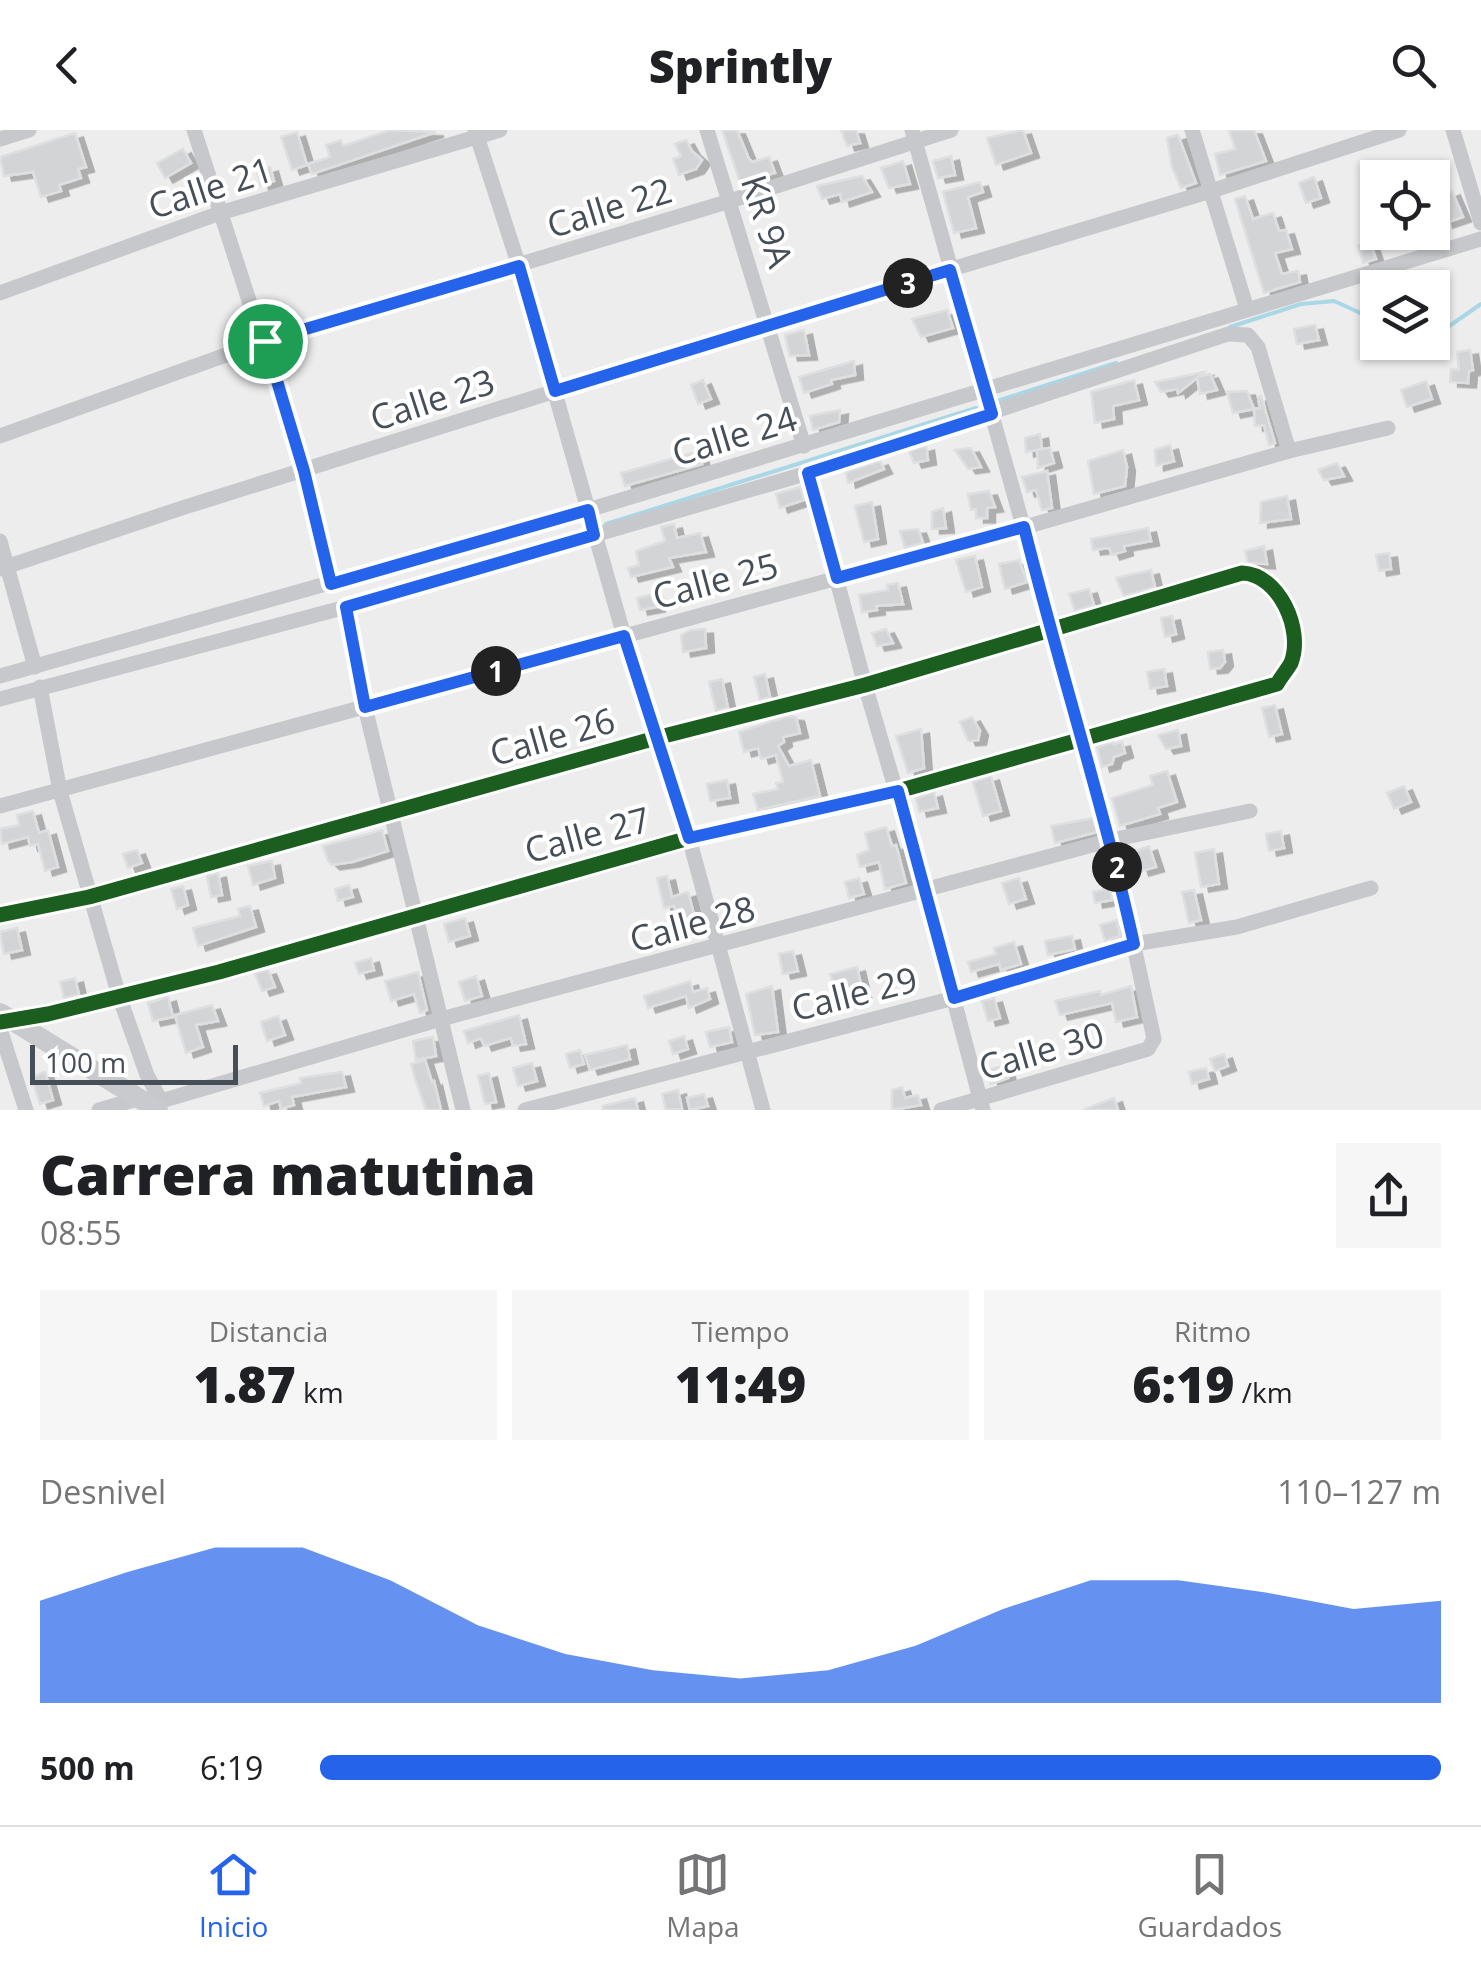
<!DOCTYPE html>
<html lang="es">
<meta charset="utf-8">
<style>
body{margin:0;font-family:"Open Sans",sans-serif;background:#f6f6f6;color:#202124;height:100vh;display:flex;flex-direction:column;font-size:38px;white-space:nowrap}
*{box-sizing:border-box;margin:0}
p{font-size:32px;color:#757577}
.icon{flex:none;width:55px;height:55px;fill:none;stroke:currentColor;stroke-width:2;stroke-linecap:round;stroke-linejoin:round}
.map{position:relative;height:980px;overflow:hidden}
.panel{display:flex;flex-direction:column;background:#fff;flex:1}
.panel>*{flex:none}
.buttons{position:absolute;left:1360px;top:30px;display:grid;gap:20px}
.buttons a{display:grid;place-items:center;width:90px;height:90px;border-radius:0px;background:#fff;box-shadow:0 2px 8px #0004;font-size:50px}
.scale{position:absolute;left:30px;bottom:25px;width:208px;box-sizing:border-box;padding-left:10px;border:5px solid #464e57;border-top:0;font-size:28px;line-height:35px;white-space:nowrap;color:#464e57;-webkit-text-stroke:8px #fff;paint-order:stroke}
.pin{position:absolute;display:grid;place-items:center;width:85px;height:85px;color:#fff;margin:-42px;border:5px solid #fff;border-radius:50%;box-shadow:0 2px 10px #0007}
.km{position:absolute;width:50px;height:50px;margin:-25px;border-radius:50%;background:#222;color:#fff;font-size:28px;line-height:50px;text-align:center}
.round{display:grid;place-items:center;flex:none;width:105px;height:105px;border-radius:0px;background:#f6f6f6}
.headline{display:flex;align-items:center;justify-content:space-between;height:170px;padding:0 40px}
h1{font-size:55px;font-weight:800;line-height:75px}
.stats{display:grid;grid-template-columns:repeat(3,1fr);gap:15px;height:170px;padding:10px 40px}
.stats div{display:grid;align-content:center;border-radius:0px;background:#f6f6f6;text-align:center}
.stats b{font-size:50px;font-weight:800}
.stats small{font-size:28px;font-weight:400}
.stats p{font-size:28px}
.chart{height:280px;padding:20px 40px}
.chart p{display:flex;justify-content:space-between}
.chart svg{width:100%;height:180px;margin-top:10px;fill:#2563eb;opacity:.7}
ul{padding:0 40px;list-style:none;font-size:32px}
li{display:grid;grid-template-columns:160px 120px 1fr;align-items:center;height:75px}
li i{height:25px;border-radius:12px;background:#2563eb}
header{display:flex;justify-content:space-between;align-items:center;height:130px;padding:0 40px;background:#fff;font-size:45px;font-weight:800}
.menu{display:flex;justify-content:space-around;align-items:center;height:140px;border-top:2px solid #e0e0e0;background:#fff;font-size:28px;color:#757577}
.menu a{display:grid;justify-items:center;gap:5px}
.menu .selected{color:#2563eb}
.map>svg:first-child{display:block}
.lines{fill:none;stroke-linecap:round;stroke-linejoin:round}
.stream{stroke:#a9d7e6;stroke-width:4}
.building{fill:#d3d4d6;stroke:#dedfe0;stroke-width:2.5;filter:url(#shadow)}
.street{stroke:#c7c8cb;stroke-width:15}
.secondary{stroke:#c8cacd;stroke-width:20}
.cycleway-casing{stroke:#fff;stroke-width:21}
.cycleway{stroke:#1b5e20;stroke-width:15}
.route-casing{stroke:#fff;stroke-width:20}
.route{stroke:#2563eb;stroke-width:12}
.labels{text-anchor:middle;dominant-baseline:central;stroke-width:8;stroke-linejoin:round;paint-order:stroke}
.street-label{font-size:35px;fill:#464e57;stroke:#fff}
</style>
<header><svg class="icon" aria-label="back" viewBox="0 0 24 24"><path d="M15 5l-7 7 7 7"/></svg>Sprintly<svg class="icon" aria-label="search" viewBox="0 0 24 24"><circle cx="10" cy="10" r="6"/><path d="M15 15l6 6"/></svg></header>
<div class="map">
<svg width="1481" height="980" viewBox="0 0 1481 980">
<defs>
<filter id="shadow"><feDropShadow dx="8" dy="4.5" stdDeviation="0" flood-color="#0004"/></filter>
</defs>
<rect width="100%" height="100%" fill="#ededed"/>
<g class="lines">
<!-- stream -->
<g class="stream">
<polyline points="1230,197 1301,174 1334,171 1378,191"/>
<polyline points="1432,208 1481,174"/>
<polyline points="1424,212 1427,212"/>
<polyline points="997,271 1116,233"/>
<polyline points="606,394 976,278"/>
</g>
</g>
<!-- building -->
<g class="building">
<polygon points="390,0 436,2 312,44 308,34 330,27 326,15 341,10 343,16"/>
<polygon points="722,0 737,0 749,29 752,32 769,27 775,43 740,52"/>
<polygon points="841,0 856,0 860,13 847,16"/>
<polygon points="1023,0 1031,23 996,35 987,8"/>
<polygon points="1229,0 1254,0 1266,31 1220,45 1215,24 1235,19"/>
<polygon points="297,2 307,35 292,40 281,7"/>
<polygon points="75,3 86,37 78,39 81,48 59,55 61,61 41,67 33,42 4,46 0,27"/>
<polygon points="1178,5 1196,53 1181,58 1172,37 1167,8"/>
<polygon points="686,10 692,21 702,30 696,39 679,45 673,29 681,26 675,14"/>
<polygon points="183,19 191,33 165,48 157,33"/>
<polygon points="951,26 955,45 938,48 933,31"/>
<polygon points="903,31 910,54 889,58 881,38"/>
<polygon points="270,37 274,51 261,55 257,41"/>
<polygon points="862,46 872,62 842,72 840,64 822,69 817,56"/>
<polygon points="1314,47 1321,68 1306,73 1299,53"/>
<polygon points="980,52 983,62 968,67 976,98 954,103 943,62"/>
<polygon points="1452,61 1463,87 1445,93 1441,66"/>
<polygon points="1245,66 1253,89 1273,83 1279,101 1286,100 1292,119 1275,123 1282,144 1298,141 1300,152 1264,163 1235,69"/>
<polygon points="1370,112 1376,129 1363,133 1358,116"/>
<polygon points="947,180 953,198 921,207 912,189"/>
<polygon points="1315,195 1319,210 1297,214 1294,199"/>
<polygon points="804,200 809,225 790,226 785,205"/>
<polygon points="1470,220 1473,240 1469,241 1468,253 1450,252 1451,239 1459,240 1457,222"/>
<polygon points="854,231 855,245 831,250 832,254 804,263 799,247"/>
<polygon points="1204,242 1200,246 1210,244 1217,260 1200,264 1197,248 1178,263 1177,259 1161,262 1155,252"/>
<polygon points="703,250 711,269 698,274 691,255"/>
<polygon points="1134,250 1139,270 1113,276 1114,289 1095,293 1091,262"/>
<polygon points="1426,251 1432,269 1407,277 1401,260"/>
<polygon points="1247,261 1254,279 1233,283 1227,262"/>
<polygon points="1261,266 1275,313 1269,315 1264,295 1255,296 1254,279 1260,278 1258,267"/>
<polygon points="840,280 839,292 813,300 810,286"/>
<polygon points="1040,304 1042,319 1026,322 1025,308"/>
<polygon points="1170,315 1174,331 1156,336 1155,320"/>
<polygon points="926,316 928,330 914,333 909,321"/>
<polygon points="971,318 981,337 968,339 955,320"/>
<polygon points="1050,318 1054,333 1038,338 1037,320"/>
<polygon points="1123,320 1127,337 1125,356 1094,364 1088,331"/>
<polygon points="699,321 702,334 625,356 621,343"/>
<polygon points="880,331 884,339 848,353 846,342"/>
<polygon points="1337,333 1344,346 1324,350 1318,340"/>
<polygon points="1047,341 1052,378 1042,380 1036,360 1027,362 1022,347"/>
<polygon points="800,357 804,370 780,378 776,364"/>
<polygon points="989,361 995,377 987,378 987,388 976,388 976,379 971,380 968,364"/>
<polygon points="1287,366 1291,389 1260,393 1261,372"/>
<polygon points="872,372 878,409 864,412 855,376"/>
<polygon points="943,378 946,398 932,399 932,382"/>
<polygon points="674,394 677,408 700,403 706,422 669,428 673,437 631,447 628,438 639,435 636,421 665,411 661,397"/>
<polygon points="1148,398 1151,411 1124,416 1125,421 1112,425 1109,418 1093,420 1091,409"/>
<polygon points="918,399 923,413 905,418 900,401"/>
<polygon points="1264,416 1267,434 1248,433 1245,421"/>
<polygon points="1389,423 1391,439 1379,441 1376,425"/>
<polygon points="975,426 982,457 966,462 956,430"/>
<polygon points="1019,430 1027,452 1005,459 999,434"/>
<polygon points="1151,440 1155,457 1124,466 1116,448"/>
<polygon points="715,441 719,457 697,459 695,446"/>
<polygon points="898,453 903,474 876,476 877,480 862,482 859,465 888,460 887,455"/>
<polygon points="1089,459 1094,475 1075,481 1069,464"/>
<polygon points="655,464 657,477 640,480 637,468"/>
<polygon points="1172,486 1176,504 1165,507 1161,488"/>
<polygon points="705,499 706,518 683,522 681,505 691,500"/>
<polygon points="886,499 893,513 877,516 872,503"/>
<polygon points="1223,520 1225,532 1220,538 1210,539 1208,522"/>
<polygon points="1164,539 1167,556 1150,559 1147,542"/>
<polygon points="765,544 770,567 760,570 754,547"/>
<polygon points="722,549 728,578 716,581 709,552"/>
<polygon points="1275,575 1282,604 1269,607 1262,578"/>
<polygon points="788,586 796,587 800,603 783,607 784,612 778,616 789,636 811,630 820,666 758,680 753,664 778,659 776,653 783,652 776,625 761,629 758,618 744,622 739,602"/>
<polygon points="972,587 980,601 978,610 968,611 960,592"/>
<polygon points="921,599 924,638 908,643 896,606"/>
<polygon points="1178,600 1181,616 1166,619 1158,605"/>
<polygon points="1113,612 1114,614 1122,612 1125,623 1114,627 1112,634 1102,637 1097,617"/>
<polygon points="1167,641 1177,672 1158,678 1160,684 1120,696 1112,668 1153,655 1150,646"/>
<polygon points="991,646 1001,681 983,686 973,652"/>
<polygon points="727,650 730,668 710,671 707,654"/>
<polygon points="1404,656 1411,672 1394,679 1387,663"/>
<polygon points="934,662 938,678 919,682 916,668"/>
<polygon points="33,681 39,703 48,700 58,737 45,741 38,714 30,716 28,707 2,714 0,699 19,695 17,685"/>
<polygon points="1093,688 1097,702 1055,713 1051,696"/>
<polygon points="886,697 892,716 896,715 906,753 885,759 879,732 860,737 857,725 869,720 865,703"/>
<polygon points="382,700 388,721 352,732 332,735 328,731 323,716"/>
<polygon points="1281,701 1284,718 1269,721 1266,704"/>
<polygon points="1149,716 1156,737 1141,741 1135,721"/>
<polygon points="1214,719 1219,754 1201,757 1195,723"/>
<polygon points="137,720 142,733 128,738 123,724"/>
<polygon points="272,731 275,748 253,755 248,736"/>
<polygon points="218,743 222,765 211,767 207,746"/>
<polygon points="667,746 672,767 688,762 695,788 679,792 674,776 664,778 657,748"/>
<polygon points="859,748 864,764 849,768 845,752"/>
<polygon points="1019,748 1026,769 1009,774 1002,753"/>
<polygon points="349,755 353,767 338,771 335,759"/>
<polygon points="183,756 188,775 177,779 171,759"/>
<polygon points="1110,758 1112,770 1095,773 1093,762"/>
<polygon points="1194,760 1201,790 1189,793 1182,762"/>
<polygon points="250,776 256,797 198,816 193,798 240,786 238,779"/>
<polygon points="465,788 470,806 449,812 444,794"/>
<polygon points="1117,790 1120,806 1105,811 1100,795"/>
<polygon points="17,798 22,820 4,824 0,802"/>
<polygon points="1072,806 1075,819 1048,825 1045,811"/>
<polygon points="1014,812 1021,834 1001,840 999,834 971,842 968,832 996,824 994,818"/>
<polygon points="793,821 798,841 783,844 779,824"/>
<polygon points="371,828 374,840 359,844 355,833"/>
<polygon points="857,837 863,863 839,869 830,844"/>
<polygon points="268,840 275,857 262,861 255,843"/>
<polygon points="418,842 427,880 420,883 414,864 391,871 385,851"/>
<polygon points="476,846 482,866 465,871 459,852"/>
<polygon points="75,848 79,865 64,868 60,852"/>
<polygon points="690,851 693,862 707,858 710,869 689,878 686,866 648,878 644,866"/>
<polygon points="772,856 778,902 755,905 746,864"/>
<polygon points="1131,856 1137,887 1116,892 1112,873 1060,885 1055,871 1100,861 1101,865"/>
<polygon points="168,867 173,887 153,891 148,873"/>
<polygon points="994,868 1000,888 988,891 982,871"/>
<polygon points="212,875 218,891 196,895 203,917 186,923 175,885"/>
<polygon points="519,885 526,914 513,916 511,908 484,916 481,908 468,913 464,901"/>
<polygon points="278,886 285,905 267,911 261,892"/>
<polygon points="729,897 732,912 710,917 706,902"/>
<polygon points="684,906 688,919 673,924 669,911"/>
<polygon points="433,907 436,926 416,930 413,911"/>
<polygon points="627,915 630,929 590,940 585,925"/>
<polygon points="580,920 584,934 570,938 566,924"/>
<polygon points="1224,924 1228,936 1215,941 1210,929"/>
<polygon points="425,930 432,952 434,951 441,980 426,980 416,952 411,934"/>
<polygon points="532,933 537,951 518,956 513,938"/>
<polygon points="1005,935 1008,948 991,954 988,940"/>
<polygon points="1206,938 1209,949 1192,954 1189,942"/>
<polygon points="45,942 53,970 40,974 31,947"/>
<polygon points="342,942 346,957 292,967 294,975 281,979 279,971 264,976 260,963 301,953 300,948"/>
<polygon points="489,943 496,972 485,974 478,946"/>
<polygon points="902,957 905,968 918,965 921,975 892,980 892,960"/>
<polygon points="678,960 682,979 666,980 662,964"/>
<polygon points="704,964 708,976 690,980 687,968"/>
<polygon points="635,968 638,980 603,980 603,976"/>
<polygon points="1114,968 1118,980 1085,980 1085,979"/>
</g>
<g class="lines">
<!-- street -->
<g class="street">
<polyline points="194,0 304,341 331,453"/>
<polyline points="475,0 519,136 624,506 689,708 763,980"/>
<polyline points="707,0 804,316"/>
<polyline points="912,0 1111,710 1154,909 1148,919 941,980"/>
<polyline points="1192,0 1247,179"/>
<polyline points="1453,0 1481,93"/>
<polyline points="0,9 29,0"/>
<polyline points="0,163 220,83 500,0"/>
<polyline points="0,306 265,211 730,71 951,0"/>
<polyline points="808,343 865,555 925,760 983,980"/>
<polyline points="0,411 35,537"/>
<polyline points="0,439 185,377 769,194 1211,61 1399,0"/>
<polyline points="346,477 365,577 463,980"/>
<polyline points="0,546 588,380 1481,109"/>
<polyline points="40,557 60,661 119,866 147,945 161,971"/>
<polyline points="0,569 346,477 808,343 1228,204 1248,205 1258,217 1289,321"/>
<polyline points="0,676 1025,397 1289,321 1388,298"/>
<path d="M0,785L89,767L656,608L865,555L1242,443C1279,444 1304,500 1291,533C1287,540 1281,547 1277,554L898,661L689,708L219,842L48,884L9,890"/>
<polyline points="0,899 26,980"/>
<polyline points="155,978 161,971 441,889 1111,710 1250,681"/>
<polyline points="99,980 137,969"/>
<polyline points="525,980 954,868 1134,814 1237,797 1371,758"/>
</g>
<!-- secondary -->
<polyline class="secondary" points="0,883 158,980"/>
<defs>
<path id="cycleway" d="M0,785L89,767L656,608L865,555L1242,443C1279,444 1304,500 1291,533C1287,540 1281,547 1277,554L898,661L689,708L219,842L48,884L0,892"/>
</defs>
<!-- cycleway casing -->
<use href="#cycleway" class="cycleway-casing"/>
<!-- cycleway -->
<use href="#cycleway" class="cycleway"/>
</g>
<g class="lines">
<defs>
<path id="route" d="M519,136L555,261L950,140L992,284L808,343L837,448L1024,397C1059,537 1103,674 1134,814L954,868L898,661L689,708L624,506L365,577L346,477L594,405L589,383L588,380L331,454L304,341L265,211Z"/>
</defs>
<!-- route casing -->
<use href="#route" class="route-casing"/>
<!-- route -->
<use href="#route" class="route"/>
</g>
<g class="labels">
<!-- street labels -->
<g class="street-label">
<text transform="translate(210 57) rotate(-18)">Calle 21</text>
<text transform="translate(609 77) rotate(-17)">Calle 22</text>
<text transform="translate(768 91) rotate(72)">KR 9A</text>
<text transform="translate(432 269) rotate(-18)">Calle 23</text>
<text transform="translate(734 305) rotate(-17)">Calle 24</text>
<text transform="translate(715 450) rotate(-15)">Calle 25</text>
<text transform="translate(552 606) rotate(-16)">Calle 26</text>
<text transform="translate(587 704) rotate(-15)">Calle 27</text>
<text transform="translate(692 793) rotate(-15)">Calle 28</text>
<text transform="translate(854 863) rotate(-14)">Calle 29</text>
<text transform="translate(1041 920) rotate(-16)">Calle 30</text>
</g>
</g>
</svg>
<div class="buttons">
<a><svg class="icon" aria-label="locate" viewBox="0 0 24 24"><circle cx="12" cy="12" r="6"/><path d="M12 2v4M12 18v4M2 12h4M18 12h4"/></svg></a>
<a><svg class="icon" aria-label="layers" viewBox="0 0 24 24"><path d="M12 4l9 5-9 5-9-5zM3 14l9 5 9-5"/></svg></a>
</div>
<div class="scale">100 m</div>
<div class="pin" style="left:265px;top:211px;background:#1e9e55"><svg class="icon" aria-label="arrive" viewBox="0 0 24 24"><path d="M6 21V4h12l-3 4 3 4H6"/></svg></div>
<b class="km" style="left:496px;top:541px">1</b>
<b class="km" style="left:1117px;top:737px">2</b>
<b class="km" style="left:908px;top:153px">3</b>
</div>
<section class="panel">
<div class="headline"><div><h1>Carrera matutina</h1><p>08:55</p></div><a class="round"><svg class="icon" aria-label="share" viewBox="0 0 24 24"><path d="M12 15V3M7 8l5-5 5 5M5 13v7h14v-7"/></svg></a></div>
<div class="stats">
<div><p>Distancia</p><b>1.87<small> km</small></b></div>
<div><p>Tiempo</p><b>11:49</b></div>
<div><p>Ritmo</p><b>6:19<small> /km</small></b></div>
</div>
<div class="chart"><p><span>Desnivel</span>110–127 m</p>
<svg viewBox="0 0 160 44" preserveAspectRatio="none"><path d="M0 44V19L10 12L20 6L30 6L40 14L50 25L60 32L70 36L80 38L90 36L100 30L110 21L120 14L130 14L140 17L150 21L160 19V44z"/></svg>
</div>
<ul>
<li><b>500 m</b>6:19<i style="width:100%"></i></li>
</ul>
</section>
<nav class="menu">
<a class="selected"><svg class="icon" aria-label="home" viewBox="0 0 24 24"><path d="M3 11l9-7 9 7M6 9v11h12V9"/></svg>Inicio</a>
<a><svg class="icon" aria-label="map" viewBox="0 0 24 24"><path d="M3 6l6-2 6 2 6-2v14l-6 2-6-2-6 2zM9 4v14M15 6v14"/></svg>Mapa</a>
<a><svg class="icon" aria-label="saved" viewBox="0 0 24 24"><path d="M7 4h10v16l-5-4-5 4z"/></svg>Guardados</a>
</nav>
